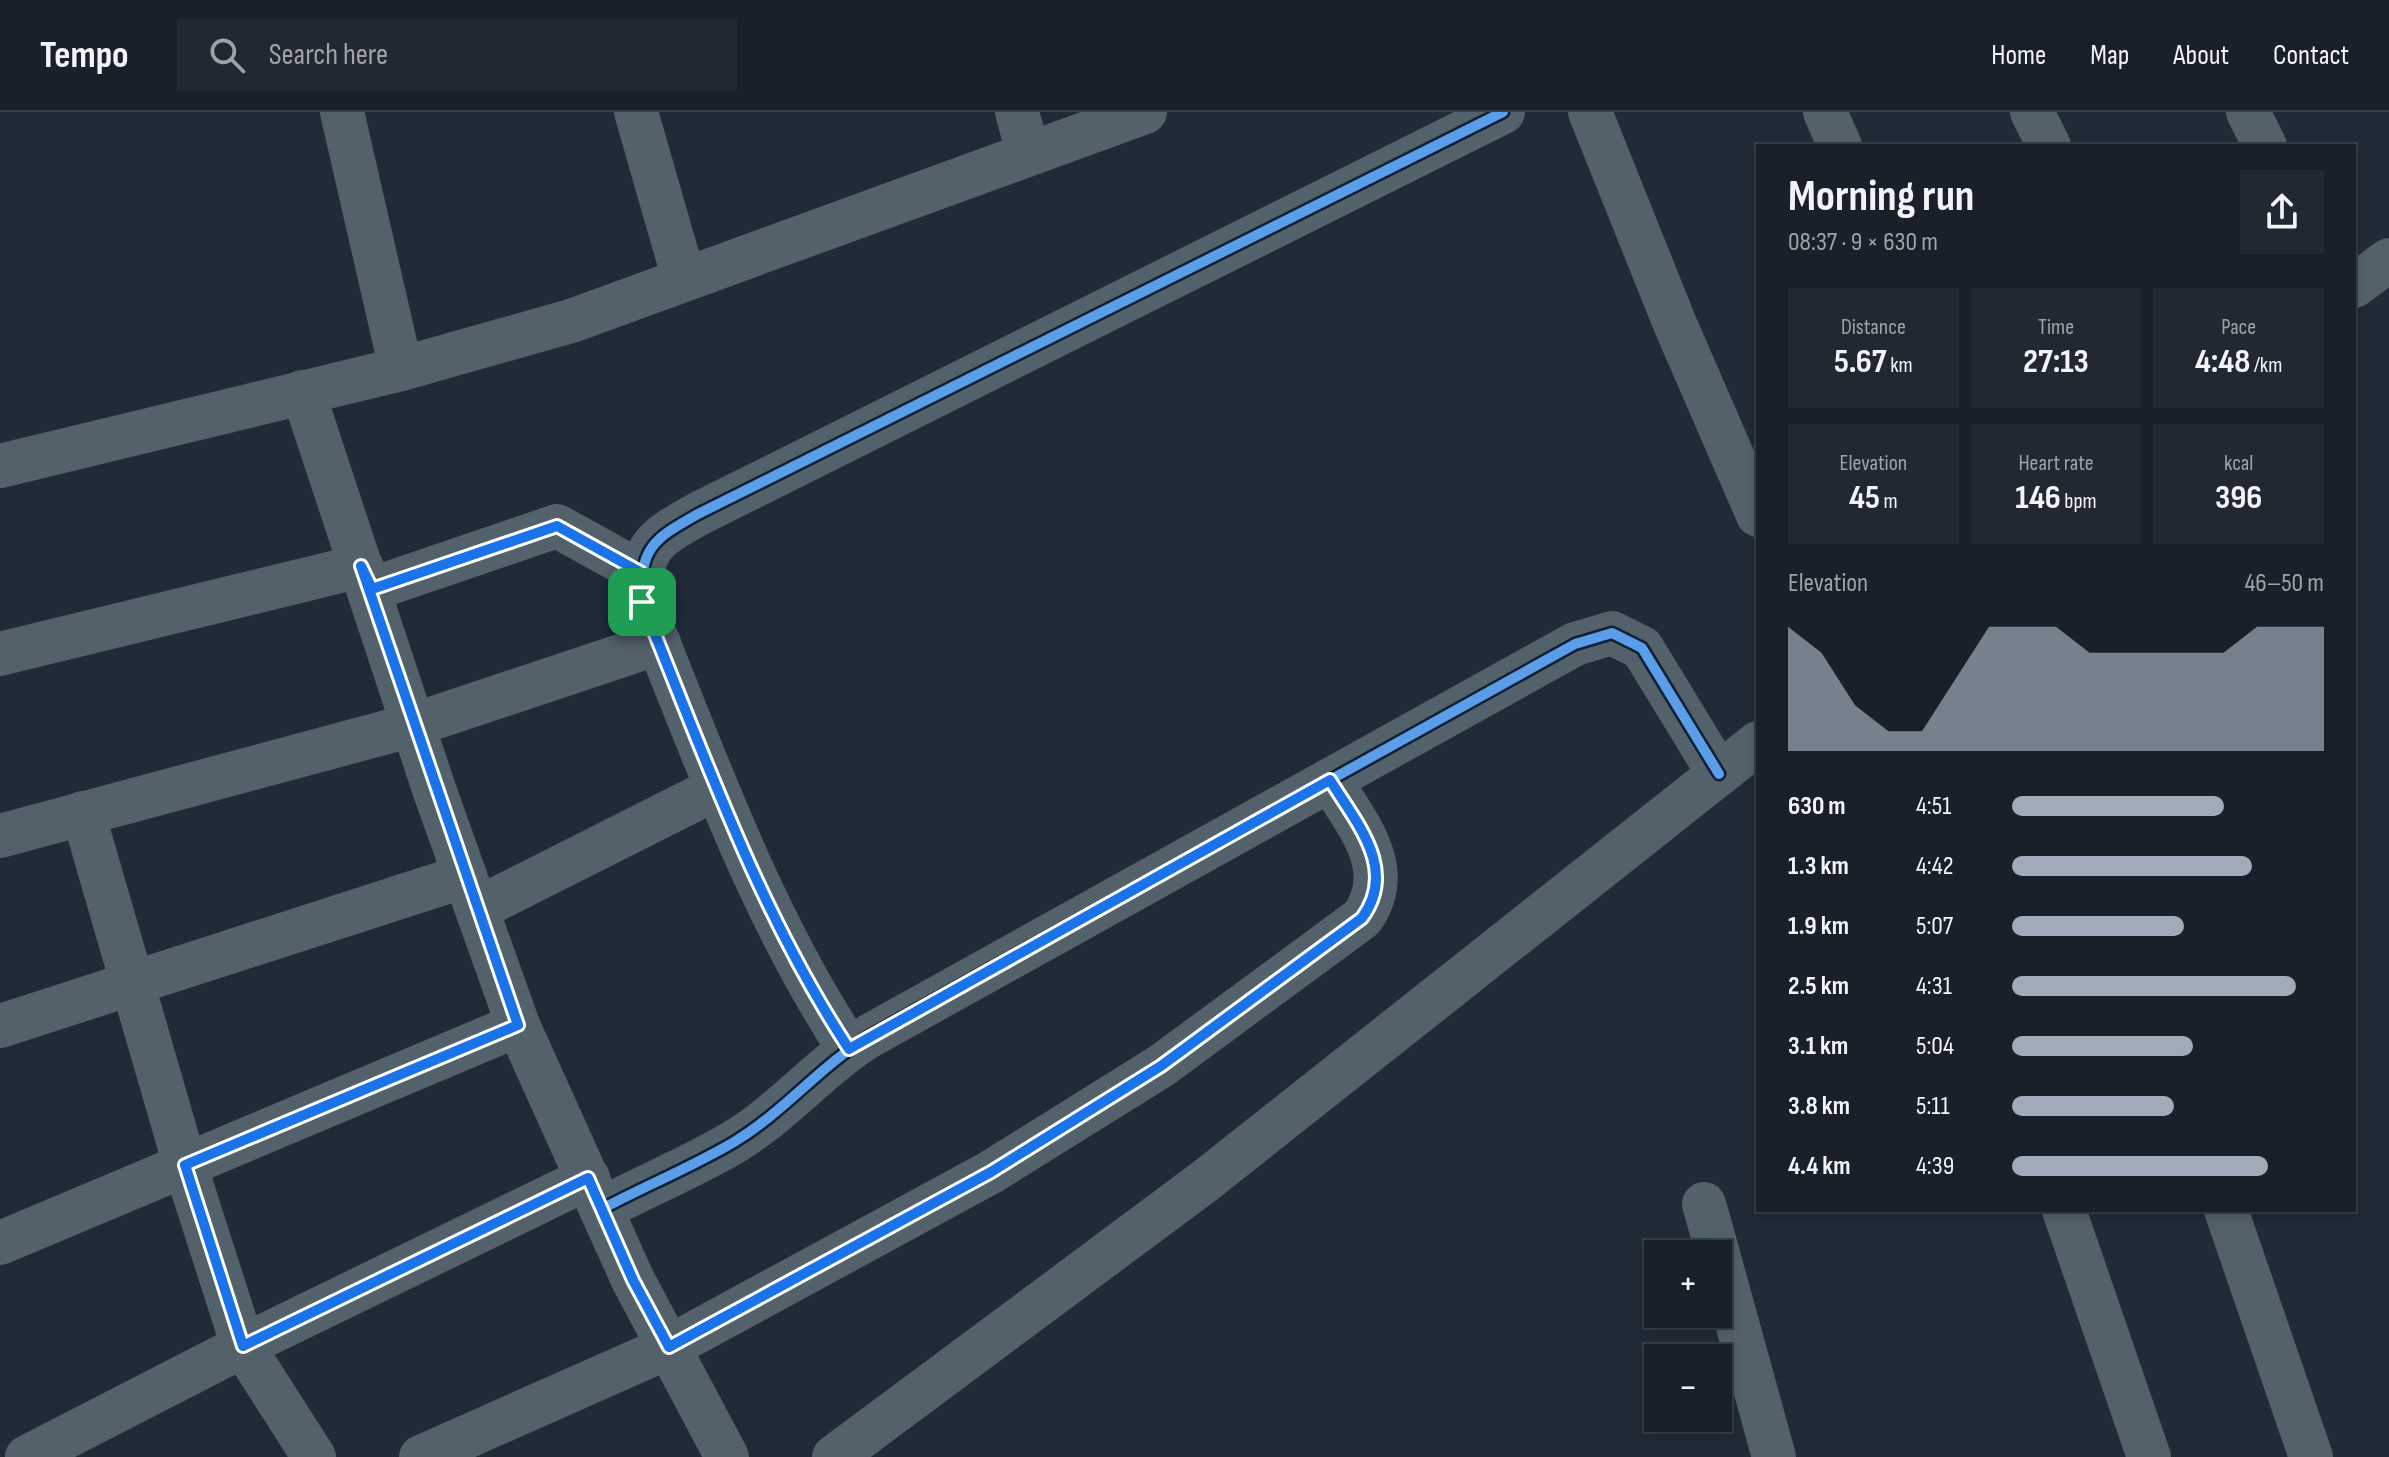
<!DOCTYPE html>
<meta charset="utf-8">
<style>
body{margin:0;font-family:"Sofia Sans Condensed",sans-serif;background:#222831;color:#f1f3f6;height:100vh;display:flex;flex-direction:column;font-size:30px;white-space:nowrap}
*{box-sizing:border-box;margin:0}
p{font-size:26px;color:#9fa3a8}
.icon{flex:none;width:44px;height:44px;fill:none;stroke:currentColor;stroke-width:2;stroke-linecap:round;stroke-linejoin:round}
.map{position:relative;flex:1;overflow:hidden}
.details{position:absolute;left:1756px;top:32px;width:600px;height:1068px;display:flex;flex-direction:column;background:#192029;border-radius:0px;box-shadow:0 4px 12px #0003,0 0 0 2px #373e46}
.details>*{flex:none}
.buttons{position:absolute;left:1644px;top:1128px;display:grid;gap:16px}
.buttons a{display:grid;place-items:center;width:88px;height:88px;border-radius:0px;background:#192029;box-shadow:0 4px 12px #0003,0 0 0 2px #373e46;font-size:40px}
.pin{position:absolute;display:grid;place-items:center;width:68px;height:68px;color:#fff;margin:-34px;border-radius:16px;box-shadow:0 4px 12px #0006}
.round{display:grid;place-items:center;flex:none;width:84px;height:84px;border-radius:0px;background:#222831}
.overview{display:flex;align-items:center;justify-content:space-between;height:136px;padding:0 32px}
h1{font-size:44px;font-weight:700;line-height:60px}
.metrics{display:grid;grid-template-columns:repeat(3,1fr);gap:12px;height:136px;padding:8px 32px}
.metrics div{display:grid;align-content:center;border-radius:0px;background:#222831;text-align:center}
.metrics b{font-size:34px;font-weight:700}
.metrics small{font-size:22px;font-weight:400}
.metrics p{font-size:22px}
.chart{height:224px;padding:16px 32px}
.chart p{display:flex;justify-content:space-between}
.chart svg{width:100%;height:144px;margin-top:8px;fill:#a0aab8;opacity:.7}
ul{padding:0 32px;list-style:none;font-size:26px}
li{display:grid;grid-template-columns:128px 96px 1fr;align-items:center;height:60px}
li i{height:20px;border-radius:10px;background:#a0aab8}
header{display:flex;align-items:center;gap:48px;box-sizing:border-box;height:112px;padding:0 40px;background:#192029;border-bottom:2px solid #373e46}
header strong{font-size:38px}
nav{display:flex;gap:44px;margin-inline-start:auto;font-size:28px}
.search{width:560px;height:72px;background:#222831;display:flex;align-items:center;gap:20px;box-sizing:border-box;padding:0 28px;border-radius:0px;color:#9fa3a8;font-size:30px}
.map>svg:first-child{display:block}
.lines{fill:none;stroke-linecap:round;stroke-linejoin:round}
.minor{stroke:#53616a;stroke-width:44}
.cycleway-casing{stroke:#0f1f34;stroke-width:15}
.cycleway{stroke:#5a9eea;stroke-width:10}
.route-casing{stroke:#fff;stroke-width:16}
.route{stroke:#1a73e8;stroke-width:10}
</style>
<header>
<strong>Tempo</strong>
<div class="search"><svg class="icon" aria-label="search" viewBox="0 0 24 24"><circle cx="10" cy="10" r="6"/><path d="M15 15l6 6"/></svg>Search here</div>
<nav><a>Home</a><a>Map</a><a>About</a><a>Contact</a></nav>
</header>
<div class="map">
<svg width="2389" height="1345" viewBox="0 0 2389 1345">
<rect width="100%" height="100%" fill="#212a37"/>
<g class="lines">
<!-- minor -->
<g class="minor">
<polyline points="342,0 401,257"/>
<polyline points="636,0 684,167"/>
<polyline points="1017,0 1028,41"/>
<polyline points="1590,0 1675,212 1758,403"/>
<polyline points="1825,0 1840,34"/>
<polyline points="2032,0 2049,34"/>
<polyline points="2248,0 2265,34"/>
<polyline points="2354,174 2389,148"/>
<polyline points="303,280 434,677 518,913 633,1168 727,1345"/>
<polyline points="0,354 401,257 571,209 1145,0"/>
<polyline points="0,542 361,454 372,477 557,414 640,460"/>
<polyline points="83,701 185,1053 243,1234 314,1345"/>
<polyline points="0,724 413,613 659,531"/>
<polyline points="477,797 715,677"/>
<polyline points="0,914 465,764"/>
<path d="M849,937C758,798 704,642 642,490C639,435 654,427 698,402L1503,0"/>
<polyline points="1704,1092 1718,1142"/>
<path d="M602,1097C645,1074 692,1055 734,1030C784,1000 821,953 871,923L1575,532L1612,521L1642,536L1719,662"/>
<polyline points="2064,1098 2149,1345"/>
<polyline points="2226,1098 2311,1345"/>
<polyline points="0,1131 518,913"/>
<polyline points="1718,1142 1774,1345"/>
<polyline points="27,1345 243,1234 588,1066"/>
<path d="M421,1345L669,1235L991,1060L1161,954L1362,806C1397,757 1357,712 1330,668"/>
<polyline points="834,1345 1205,1069 1758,631"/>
</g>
<defs>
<g id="cycleway">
<path d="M849,937C758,798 704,642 642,490C639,435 654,427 698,402L1503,0"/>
<path d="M602,1097C645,1074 692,1055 734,1030C784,1000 821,953 871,923L1575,532L1612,521L1642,536L1719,662"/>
</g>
</defs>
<!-- cycleway casing -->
<use href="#cycleway" class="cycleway-casing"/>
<!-- cycleway -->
<use href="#cycleway" class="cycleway"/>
</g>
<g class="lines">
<defs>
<path id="route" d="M557,414L640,460L642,490C704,642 758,798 849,937L1330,668C1357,712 1398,757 1362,806L1161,954L991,1060L669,1235L633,1168L588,1066L243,1234L185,1053L518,913L361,454L372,477Z"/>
</defs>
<!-- route casing -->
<use href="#route" class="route-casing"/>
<!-- route -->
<use href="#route" class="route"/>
</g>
</svg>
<div class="buttons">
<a>+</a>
<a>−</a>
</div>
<div class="pin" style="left:642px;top:490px;background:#1e9e55"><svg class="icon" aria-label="arrive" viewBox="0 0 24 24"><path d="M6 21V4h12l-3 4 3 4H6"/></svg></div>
<section class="details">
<div class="overview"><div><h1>Morning run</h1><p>08:37 · 9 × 630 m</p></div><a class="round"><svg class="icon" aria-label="share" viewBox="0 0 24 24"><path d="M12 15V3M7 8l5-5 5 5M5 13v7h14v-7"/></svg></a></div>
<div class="metrics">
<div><p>Distance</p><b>5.67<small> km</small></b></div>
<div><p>Time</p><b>27:13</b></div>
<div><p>Pace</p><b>4:48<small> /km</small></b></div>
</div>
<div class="metrics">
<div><p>Elevation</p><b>45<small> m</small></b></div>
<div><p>Heart rate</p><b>146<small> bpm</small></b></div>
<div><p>kcal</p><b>396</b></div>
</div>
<div class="chart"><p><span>Elevation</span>46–50 m</p>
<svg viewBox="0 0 160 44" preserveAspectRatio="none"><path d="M0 44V6L10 14L20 30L30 38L40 38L50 22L60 6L70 6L80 6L90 14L100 14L110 14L120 14L130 14L140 6L150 6L160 6V44z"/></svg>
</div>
<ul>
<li><b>630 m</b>4:51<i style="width:68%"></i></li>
<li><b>1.3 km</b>4:42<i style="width:77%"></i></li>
<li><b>1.9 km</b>5:07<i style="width:55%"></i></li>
<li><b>2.5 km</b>4:31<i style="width:91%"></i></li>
<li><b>3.1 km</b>5:04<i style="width:58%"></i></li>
<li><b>3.8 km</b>5:11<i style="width:52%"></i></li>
<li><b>4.4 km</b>4:39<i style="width:82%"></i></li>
</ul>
</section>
</div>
